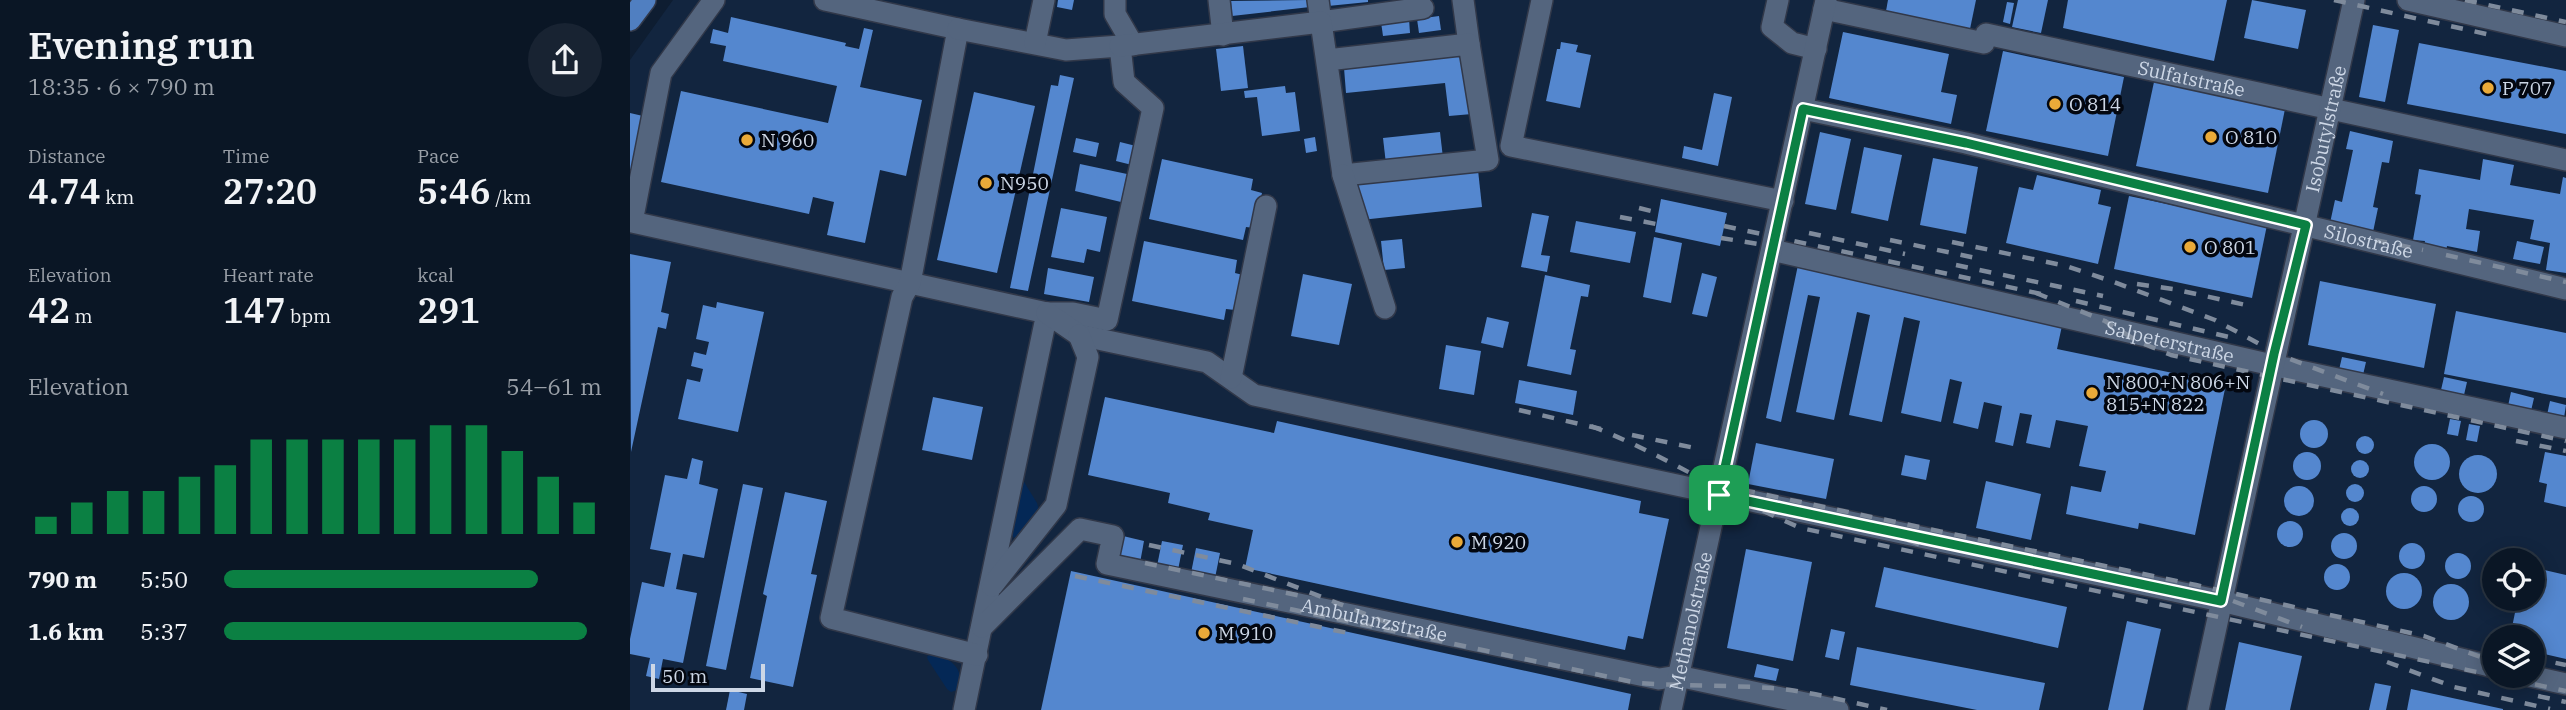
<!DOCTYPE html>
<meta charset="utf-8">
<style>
body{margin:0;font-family:"IBM Plex Serif",serif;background:#182332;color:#f1f3f6;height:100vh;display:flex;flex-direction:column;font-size:26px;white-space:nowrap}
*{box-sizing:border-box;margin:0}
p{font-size:23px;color:#999fa7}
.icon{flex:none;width:38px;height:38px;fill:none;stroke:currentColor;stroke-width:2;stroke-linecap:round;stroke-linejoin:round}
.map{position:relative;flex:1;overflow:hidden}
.side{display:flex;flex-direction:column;background:#0a1625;width:630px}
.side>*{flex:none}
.fabs{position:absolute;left:1852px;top:548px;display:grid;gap:14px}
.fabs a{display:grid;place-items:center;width:63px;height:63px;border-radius:50%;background:#0a1625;box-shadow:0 4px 18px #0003,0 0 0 2px #2a3542;font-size:35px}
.scale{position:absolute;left:21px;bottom:18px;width:114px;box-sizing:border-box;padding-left:7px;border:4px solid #cdd7e6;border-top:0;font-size:19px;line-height:24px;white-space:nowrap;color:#cdd7e6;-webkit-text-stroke:5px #030710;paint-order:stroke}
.pin{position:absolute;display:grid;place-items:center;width:60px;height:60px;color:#fff;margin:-30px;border-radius:14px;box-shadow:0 4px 10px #0006}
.round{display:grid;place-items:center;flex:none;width:74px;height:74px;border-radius:37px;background:#182332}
.headline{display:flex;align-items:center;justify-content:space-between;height:119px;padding:0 28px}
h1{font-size:38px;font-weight:600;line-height:52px}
.stats{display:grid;grid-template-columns:repeat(3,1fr);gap:10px;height:119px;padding:7px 28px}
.stats div{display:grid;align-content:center}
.stats b{font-size:35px;font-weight:600}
.stats small{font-size:19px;font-weight:400}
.stats p{font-size:19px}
.chart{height:196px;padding:14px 28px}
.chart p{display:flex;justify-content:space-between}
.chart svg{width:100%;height:126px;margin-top:7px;stroke:#0b8043;stroke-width:6}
ul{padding:0 28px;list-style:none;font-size:23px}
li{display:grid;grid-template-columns:112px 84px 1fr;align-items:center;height:52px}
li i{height:18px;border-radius:9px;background:#0b8043}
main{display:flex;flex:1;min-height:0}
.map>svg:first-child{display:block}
.built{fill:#12253f;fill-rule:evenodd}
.green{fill:#042856}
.building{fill:#5487cf}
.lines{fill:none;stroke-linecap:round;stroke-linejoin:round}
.minor-casing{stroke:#313849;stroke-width:24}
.major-casing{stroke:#313849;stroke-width:24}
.minor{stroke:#54657e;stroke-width:21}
.major{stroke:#507fc1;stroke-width:21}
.rail{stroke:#7f8b9c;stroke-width:4.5;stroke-dasharray:12 12;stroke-linecap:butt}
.route-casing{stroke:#fff;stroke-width:14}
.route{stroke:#0b8043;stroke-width:9}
.poi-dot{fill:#eaaa39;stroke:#030710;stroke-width:2.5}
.labels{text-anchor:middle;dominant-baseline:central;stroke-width:7;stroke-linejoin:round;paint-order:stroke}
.street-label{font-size:19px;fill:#cdd7e6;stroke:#030710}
.poi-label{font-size:19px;fill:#cdd7e6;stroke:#030710;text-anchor:start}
</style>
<main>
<section class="side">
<div class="headline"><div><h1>Evening run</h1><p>18:35 · 6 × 790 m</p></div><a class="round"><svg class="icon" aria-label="share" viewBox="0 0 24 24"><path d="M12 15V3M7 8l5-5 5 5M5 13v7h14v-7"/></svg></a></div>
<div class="stats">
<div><p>Distance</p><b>4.74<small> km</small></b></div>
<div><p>Time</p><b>27:20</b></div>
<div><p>Pace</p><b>5:46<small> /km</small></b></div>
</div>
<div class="stats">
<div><p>Elevation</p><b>42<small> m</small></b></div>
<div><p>Heart rate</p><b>147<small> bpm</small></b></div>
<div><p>kcal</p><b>291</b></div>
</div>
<div class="chart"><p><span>Elevation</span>54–61 m</p>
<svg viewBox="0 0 160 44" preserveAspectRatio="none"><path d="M5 44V38M15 44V33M25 44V29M35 44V29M45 44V24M55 44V20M65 44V11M75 44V11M85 44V11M95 44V11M105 44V11M115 44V6M125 44V6M135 44V15M145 44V24M155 44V33"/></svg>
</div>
<ul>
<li><b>790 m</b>5:50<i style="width:83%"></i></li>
<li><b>1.6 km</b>5:37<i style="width:96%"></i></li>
</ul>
</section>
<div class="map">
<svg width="1936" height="710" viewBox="0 0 1936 710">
<rect width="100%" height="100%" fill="#0e1d31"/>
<!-- built -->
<path class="built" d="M43,0H1936V710H0V60ZM1864,560H1902V598H1864ZM1864,637H1902V676H1864Z"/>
<!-- green -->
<g class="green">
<polygon points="391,477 407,503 409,511 389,541 381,535"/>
<path d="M301,653C319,657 337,669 327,690L321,692L317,689L298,660L297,657Z"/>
</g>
<!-- building -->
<g class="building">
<polygon points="428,0 444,0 442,10 427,7"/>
<polygon points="679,0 680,7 602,16 601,1"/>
<polygon points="697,0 738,0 738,2 698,6"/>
<polygon points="1258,0 1346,0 1340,29 1256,11"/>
<polygon points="1388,0 1418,0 1411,33 1382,27"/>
<polygon points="1438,0 1597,0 1584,61 1433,28"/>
<polygon points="1622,0 1676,10 1668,49 1614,38"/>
<polygon points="1377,2 1384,3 1380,24 1373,22"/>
<polygon points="809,16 811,30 789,33 787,19"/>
<polygon points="101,17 216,43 215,46 229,49 234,28 243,30 230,87 292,100 276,176 250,170 235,243 197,235 204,202 183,197 179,214 31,182 51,91 198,123 207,86 93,61 96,46 80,43 83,29 98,33"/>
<polygon points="779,19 780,33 753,36 751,22"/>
<polygon points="1743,25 1769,30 1755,102 1729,97"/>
<polygon points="1213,32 1319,54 1311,92 1327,95 1321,124 1199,98"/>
<polygon points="931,42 948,45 946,52 961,55 950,108 916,101 927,49 930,49"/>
<polygon points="1789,43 1936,71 1936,134 1777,104"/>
<polygon points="613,46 618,88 591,91 586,49"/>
<polygon points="1373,51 1494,77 1478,156 1356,131"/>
<polygon points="835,55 842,114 819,116 815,83 716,93 714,68"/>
<polygon points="430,75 444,78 398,291 380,288 421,85 428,86"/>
<polygon points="1524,82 1655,109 1638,193 1506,166"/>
<polygon points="655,86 656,93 665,92 670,131 632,136 627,97 615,98 614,91"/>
<polygon points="344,92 405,106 367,273 307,260"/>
<polygon points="1084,93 1102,97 1088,166 1052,158 1054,146 1072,150"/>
<polygon points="0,113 13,116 1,171 0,171"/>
<polygon points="1720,131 1763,141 1759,163 1752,162 1743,207 1748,208 1743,232 1700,223 1705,200 1712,202 1723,150 1716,149"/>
<polygon points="810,132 813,158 756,164 753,138"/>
<polygon points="1190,132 1221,139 1206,210 1175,204"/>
<polygon points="685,137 687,151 676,153 674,139"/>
<polygon points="446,138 469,143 466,157 443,152"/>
<polygon points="490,142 506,146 502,165 486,161"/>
<polygon points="1234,147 1272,155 1258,221 1221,213"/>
<polygon points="1303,158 1348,167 1336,234 1290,225"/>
<polygon points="532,159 623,179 621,190 632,193 624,228 616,227 613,240 519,219"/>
<polygon points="1853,159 1884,165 1880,185 1930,194 1933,177 1936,178 1936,273 1916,270 1920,243 1900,239 1904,220 1839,209 1836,229 1850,231 1847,252 1817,246 1814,264 1791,260 1795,241 1783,240 1791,195 1785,194 1789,169 1850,180"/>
<polygon points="450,164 497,174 491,202 445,191"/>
<polygon points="848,170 852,207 731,220 727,183"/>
<polygon points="1407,175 1471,190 1468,204 1481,207 1468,264 1376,243 1389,187 1403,190"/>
<polygon points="1499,196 1637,225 1622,298 1484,269"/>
<polygon points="1031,199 1097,213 1090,246 1025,232"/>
<polygon points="431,208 477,217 470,252 457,249 454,263 421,257"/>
<polygon points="902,213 919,216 911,255 920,256 917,272 891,267"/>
<polygon points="946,221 1006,232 1000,263 940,252"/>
<polygon points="1024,237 1052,243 1041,303 1013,297"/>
<polygon points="772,239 775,268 754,270 751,241"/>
<polygon points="514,241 607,260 605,273 613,275 605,310 596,309 594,320 502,301"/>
<polygon points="1887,241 1914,247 1910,264 1883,259"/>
<polygon points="0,254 41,262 31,312 39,314 36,329 28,327 1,452"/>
<polygon points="1168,265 1433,321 1427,349 1596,384 1565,535 1509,523 1508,529 1436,514 1441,486 1471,492 1476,471 1449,466 1458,426 1426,420 1420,448 1396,443 1402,415 1390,413 1383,446 1365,442 1372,406 1354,402 1348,429 1323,423 1332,382 1320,379 1311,422 1271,413 1290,321 1274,317 1252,422 1219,415 1240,315 1227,312 1204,420 1166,412 1190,297 1178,295 1151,422 1136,418"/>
<polygon points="418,268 464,277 459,302 414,294"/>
<polygon points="1072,273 1087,277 1077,317 1062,314"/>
<polygon points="673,274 722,284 709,345 661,336"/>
<polygon points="915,275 960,285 958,297 951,296 940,349 946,350 941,375 897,366"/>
<polygon points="1690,281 1806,304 1794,368 1678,345"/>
<polygon points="87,302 134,312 108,432 48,419 57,379 70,382 73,369 61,366 64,352 76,355 79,342 66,339 73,305 86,308"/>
<polygon points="1826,311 1936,333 1936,398 1814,374"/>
<polygon points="857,317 879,322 873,348 851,343"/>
<polygon points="816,345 851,351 844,395 809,389"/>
<polygon points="1712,357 1736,362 1733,375 1709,370"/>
<polygon points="1814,377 1837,382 1834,395 1811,390"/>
<polygon points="889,380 947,391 943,415 885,403"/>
<polygon points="1881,392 1904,398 1901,411 1878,406"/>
<polygon points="303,397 353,407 342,460 292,450"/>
<polygon points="475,397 644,433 647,421 1011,501 1009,513 1039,519 1013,639 998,636 995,650 615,568 623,530 578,520 580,513 538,503 540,493 458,475"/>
<polygon points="1920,401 1936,405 1934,418 1917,415"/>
<polygon points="1820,419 1831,421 1828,436 1817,434"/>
<circle cx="1684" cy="434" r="14"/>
<polygon points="1839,424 1850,426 1847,442 1836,440"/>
<circle cx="1735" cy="445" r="9"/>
<polygon points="1126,443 1204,459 1196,499 1118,484"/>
<circle cx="1802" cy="462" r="18"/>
<polygon points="1915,452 1936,456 1936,507 1914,502 1917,484 1909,482"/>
<circle cx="1677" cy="466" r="14"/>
<polygon points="1275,455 1300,460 1296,480 1271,475"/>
<circle cx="1848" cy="474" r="19"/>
<polygon points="62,458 73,461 69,484 88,489 74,558 53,554 46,589 67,593 53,663 33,659 29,679 16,676 20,658 0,654 0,639 12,582 34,587 41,553 20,549 35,475 57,479"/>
<circle cx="1730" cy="469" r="9"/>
<polygon points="1356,481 1411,494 1401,540 1346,528"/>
<polygon points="113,484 133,488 96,670 76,666"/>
<circle cx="1725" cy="493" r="9"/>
<circle cx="1794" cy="499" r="13"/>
<circle cx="1669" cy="501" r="15"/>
<polygon points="155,492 197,501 181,574 187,575 163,687 120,678 137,596 133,594"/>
<circle cx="1841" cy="509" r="13"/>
<circle cx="1720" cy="517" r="9"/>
<circle cx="1660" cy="534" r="13"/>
<circle cx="1714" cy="546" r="13"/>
<polygon points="493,536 514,541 510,563 488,559"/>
<polygon points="532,541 553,545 547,575 526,571"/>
<circle cx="1782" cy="556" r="13"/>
<polygon points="566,548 590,553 584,583 560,578"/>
<polygon points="1116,549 1182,562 1163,661 1097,648"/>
<circle cx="1828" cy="566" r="13"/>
<circle cx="1707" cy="577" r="13"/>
<polygon points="1254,567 1437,607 1428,648 1245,607"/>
<polygon points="1902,567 1936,575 1936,659 1902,651 1902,637 1880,637 1888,598 1902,598"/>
<polygon points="441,571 1001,694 998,710 411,710"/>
<circle cx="1774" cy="591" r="18"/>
<circle cx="1821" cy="602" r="18"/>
<polygon points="1497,621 1531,629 1513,710 1478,710"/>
<polygon points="1201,629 1215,632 1209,660 1195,657"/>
<polygon points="1609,642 1672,656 1660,710 1595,710"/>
<polygon points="1227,647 1415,683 1409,710 1347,710 1220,685"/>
<polygon points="1127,664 1149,669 1146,681 1124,677"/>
<polygon points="1745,683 1761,686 1756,710 1739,710"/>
<polygon points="1781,689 1873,709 1873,710 1777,710"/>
<polygon points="100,690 117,694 114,710 96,710"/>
</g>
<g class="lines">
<defs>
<g id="minor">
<polyline points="84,0 31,73 2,222 417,313 334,710"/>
<polyline points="195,0 328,29 280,283 272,297 201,618 347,655"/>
<polyline points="485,0 485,14 503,45"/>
<polyline points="589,0 593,35"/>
<polyline points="688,0 691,22 793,8"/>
<polyline points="833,0 839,44"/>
<polyline points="912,0 881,146 1153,201"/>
<polyline points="1148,0 1142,27 1162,43 1186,49"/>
<polyline points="1778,0 1936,36"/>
<path id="s1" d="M1194,9L1354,43L1356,34L1936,160"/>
<polyline points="328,29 436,50 490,46 494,82 523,108 477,320 443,313 417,313"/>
<polyline points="405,43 414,0"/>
<polyline points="490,46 691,22 713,175 858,160 839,44 697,60"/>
<path id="s2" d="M1173,109L1336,143L1936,289"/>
<polyline points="713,175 755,308"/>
<path id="s3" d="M1142,250L1642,365L1936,428"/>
<polyline points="417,313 449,335 577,362 624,395 1591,601 1864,667"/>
<polyline points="601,378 636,206"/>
<polyline points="362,586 426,505 458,357 449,335"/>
<path id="s4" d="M352,627L450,529L483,536L477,564L1029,679L1048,676L1208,710"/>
<polyline points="1900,676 1936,684"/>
<path id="s5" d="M1041,710L1196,0"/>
<path id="s6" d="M1568,710C1619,473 1672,237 1724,0"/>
</g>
<polyline id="major" points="0,20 15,0"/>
</defs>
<!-- minor casing -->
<use href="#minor" class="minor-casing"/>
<!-- major casing -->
<use href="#major" class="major-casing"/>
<!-- minor -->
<use href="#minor" class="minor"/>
<!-- major -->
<use href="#major" class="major"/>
<!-- rail -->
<g class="rail">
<polyline points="1704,0 1865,36"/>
<polyline points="1835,0 1936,22"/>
<polyline points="1009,208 1029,213"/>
<polyline points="990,217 1026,224"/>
<polyline points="1094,226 1416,295"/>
<polyline points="1179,233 1275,254"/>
<polyline points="1091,238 1160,249"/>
<polyline points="1260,240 1346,258"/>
<polyline points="1745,240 1793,250"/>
<polyline points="1322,242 1436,266 1484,282 1585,320 1652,356 1753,394"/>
<polyline points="1816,255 1936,282"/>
<polyline points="1326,265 1473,296"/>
<polyline points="1507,284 1543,289 1616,305"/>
<polyline points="1406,293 1475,321 1507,341 1541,355 1936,441"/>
<polyline points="1446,301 1599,337"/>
<polyline points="889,410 971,429"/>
<path d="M961,426C1034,454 1099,498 1171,528L1936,691"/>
<polyline points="1002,435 1065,448"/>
<polyline points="1886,441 1936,451"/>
<polyline points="1113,490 1566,585 1794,636 1864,662"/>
<polyline points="1233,523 1296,547"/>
<polyline points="519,545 607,564 761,624"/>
<polyline points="1366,551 1432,575"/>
<polyline points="515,563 676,597"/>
<polyline points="445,576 718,633"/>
<path d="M613,599L1007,683C1052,686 1097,685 1141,688C1180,691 1219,702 1257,710"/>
<polyline points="1603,601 1672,627"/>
<polyline points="1902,658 1936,665"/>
<polyline points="1757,662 1824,687 1920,709"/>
<polyline points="1908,696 1936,702"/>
</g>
</g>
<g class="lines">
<defs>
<polygon id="route" points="1173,109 1336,143 1676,225 1644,354 1591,601 1089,495"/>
</defs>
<!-- route casing -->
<use href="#route" class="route-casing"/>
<!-- route -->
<use href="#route" class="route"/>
</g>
<!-- markers -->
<g class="poi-dot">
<circle cx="1858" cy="88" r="7"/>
<circle cx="1425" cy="104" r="7"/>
<circle cx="1581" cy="137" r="7"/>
<circle cx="117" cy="140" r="7"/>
<circle cx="356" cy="183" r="7"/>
<circle cx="1560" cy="247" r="7"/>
<circle cx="1462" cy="393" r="7"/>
<circle cx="827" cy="542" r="7"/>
<circle cx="574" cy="633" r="7"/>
</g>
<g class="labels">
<!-- street labels -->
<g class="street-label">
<text stroke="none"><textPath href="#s1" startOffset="383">Sulfatstraße</textPath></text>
<text stroke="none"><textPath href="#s6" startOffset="595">Isobutylstraße</textPath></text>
<text stroke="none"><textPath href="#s2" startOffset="581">Silostraße</textPath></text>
<text stroke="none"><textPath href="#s3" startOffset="408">Salpeterstraße</textPath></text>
<text stroke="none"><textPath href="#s4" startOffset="474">Ambulanzstraße</textPath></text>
<text stroke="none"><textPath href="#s5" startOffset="91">Methanolstraße</textPath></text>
</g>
<!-- poi labels -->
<g class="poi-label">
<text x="1872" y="88">P 707</text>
<text x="1439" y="104">O 814</text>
<text x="1595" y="137">O 810</text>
<text x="131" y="140">N 960</text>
<text x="370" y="183">N950</text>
<text x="1574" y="247">O 801</text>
<text x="1476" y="382">N 800+N 806+N<tspan x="1476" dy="22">815+N 822</tspan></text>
<text x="841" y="542">M 920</text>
<text x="588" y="633">M 910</text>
</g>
</g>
</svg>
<div class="fabs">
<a><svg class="icon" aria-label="locate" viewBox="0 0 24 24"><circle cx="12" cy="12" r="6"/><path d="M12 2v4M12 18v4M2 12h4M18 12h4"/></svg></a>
<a><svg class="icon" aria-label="layers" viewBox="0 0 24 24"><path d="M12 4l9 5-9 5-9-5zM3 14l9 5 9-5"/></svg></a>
</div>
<div class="scale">50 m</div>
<div class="pin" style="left:1089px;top:495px;background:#1e9e55"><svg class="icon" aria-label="arrive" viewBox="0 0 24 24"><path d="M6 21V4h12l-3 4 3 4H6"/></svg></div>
</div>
</main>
